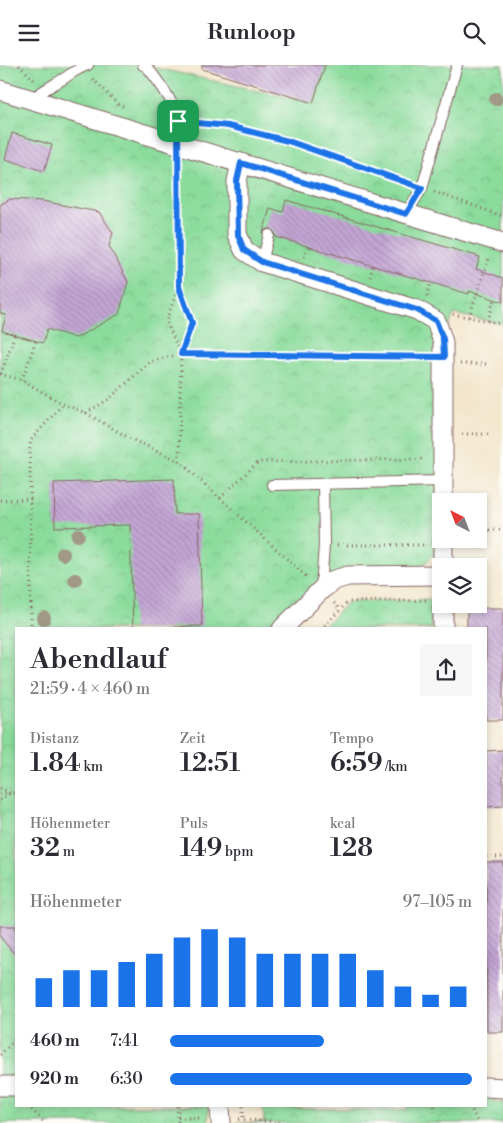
<!DOCTYPE html>
<html lang="de">
<meta charset="utf-8">
<style>
body{margin:0;font-family:"Libre Bodoni",serif;background:#f7f7f7;color:#2b2b33;height:100vh;display:flex;flex-direction:column;font-size:19px;white-space:nowrap}
*{box-sizing:border-box;margin:0}
p{font-size:16px;color:#7c7c81}
.icon{flex:none;width:28px;height:28px;fill:none;stroke:currentColor;stroke-width:2;stroke-linecap:round;stroke-linejoin:round}
.map{position:relative;flex:1;overflow:hidden}
.details{position:absolute;left:15px;top:562px;width:472px;height:480px;display:flex;flex-direction:column;background:#fff;border-radius:0px;box-shadow:0 2px 8px #0003}
.details>*{flex:none}
.needle{width:32px;rotate:318deg}
.tools{position:absolute;left:432px;top:428px;display:grid;gap:10px}
.tools a{display:grid;place-items:center;width:55px;height:55px;border-radius:0px;background:#fff;box-shadow:0 2px 8px #0003;font-size:25px}
.pin{position:absolute;display:grid;place-items:center;width:42px;height:42px;color:#fff;margin:-21px;border-radius:10px;box-shadow:0 2px 8px #0006}
.round{display:grid;place-items:center;flex:none;width:52px;height:52px;border-radius:0px;background:#f7f7f7}
.head{display:flex;align-items:center;justify-content:space-between;height:85px;padding:0 15px}
h1{font-size:28px;font-weight:600;line-height:38px}
.stats{display:grid;grid-template-columns:repeat(3,1fr);gap:8px;height:85px;padding:5px 15px}
.stats div{display:grid;align-content:center}
.stats b{font-size:25px;font-weight:600}
.stats small{font-size:14px;font-weight:400}
.stats p{font-size:14px}
.chart{height:140px;padding:10px 15px}
.chart p{display:flex;justify-content:space-between}
.chart svg{width:100%;height:90px;margin-top:5px;stroke:#1a73e8;stroke-width:6}
ul{padding:0 15px;list-style:none;font-size:16px}
li{display:grid;grid-template-columns:80px 60px 1fr;align-items:center;height:38px}
li i{height:12px;border-radius:6px;background:#1a73e8}
header{display:flex;justify-content:space-between;align-items:center;height:65px;padding:0 15px;background:#fff;font-size:22px;font-weight:600}
.map>svg:first-child{display:block}
.park{fill:url(#park-crowns);stroke:#6a7e64}
.building{fill:url(#building-back-hatch)}
.lines{fill:none;stroke-linecap:round;stroke-linejoin:round}
.lane-casing{stroke:#856563;stroke-width:12}
.street-casing{stroke:#856563;stroke-width:21}
.path{stroke:#856563;stroke-width:3;stroke-dasharray:1 4;stroke-linecap:butt}
.lane{stroke:#fff;stroke-width:10}
.street{stroke:#fff;stroke-width:19}
.tree{fill:#a19886}
.route-casing{stroke:#fff;stroke-width:10}
.route{stroke:#1a73e8;stroke-width:6}
</style>
<header><svg class="icon" aria-label="menu" viewBox="0 0 24 24"><path d="M4 6h16M4 12h16M4 18h16"/></svg>Runloop<svg class="icon" aria-label="search" viewBox="0 0 24 24"><circle cx="10" cy="10" r="6"/><path d="M15 15l6 6"/></svg></header>
<div class="map">
<svg width="503" height="1058" viewBox="0 0 503 1058">
<defs>
<pattern id="park-crowns" width="20" height="18" patternUnits="userSpaceOnUse" patternTransform="scale(1.25)"><rect width="20" height="18" fill="#8bdc9c"/><path d="M2 6a3 3 0 1 1 6 0M12 15a3 3 0 1 1 6 0" fill="none" stroke="#79bc87"/></pattern>
<pattern id="building-back-hatch" width="6" height="6" patternUnits="userSpaceOnUse" patternTransform="scale(1.25)"><rect width="6" height="6" fill="#c4a6d5"/><path d="M-1 5l2 2M0 0l6 6M5-1l2 2" fill="none" stroke="#a187ad"/></pattern>
</defs>
<rect width="100%" height="100%" fill="#fdfcf7"/>
<filter id="ink" filterUnits="userSpaceOnUse"><feTurbulence type="fractalNoise" baseFrequency=".02" numOctaves="2"/><feDisplacementMap in="SourceGraphic" scale="10" xChannelSelector="R" yChannelSelector="G"/><feConvolveMatrix kernelMatrix="1 2 1 2 8 2 1 2 1" color-interpolation-filters="sRGB"/></filter>
<filter id="wash" filterUnits="userSpaceOnUse"><feTurbulence type="fractalNoise" baseFrequency=".0096" numOctaves="4" result="noise"/><feDisplacementMap in="SourceGraphic" scale="20" xChannelSelector="R" yChannelSelector="G"/><feGaussianBlur stdDeviation="1.12" result="paint"/><feColorMatrix in="noise" values="0 0 0 0 0 0 0 0 0 0 0 0 0 0 0 0 0 1.4 0 .05"/><feComposite in="paint" operator="in"/></filter>
<g filter="url(#wash)">
<rect width="100%" height="100%" fill="#f3e6cc"/>
<!-- park -->
<g class="park">
<polygon points="0,0 143,0 313,38 325,0 503,0 503,259 454,249 443,274 441,474 443,480 413,510 348,511 284,564 16,564 16,1041 208,1041 208,1058 0,1058"/>
<polygon points="431,534 431,564 321,564 348,537"/>
<polygon points="486,1030 494,1030 494,1037 503,1037 503,1058 236,1058 264,1057 263,1043 407,1045 407,1041 486,1041"/>
</g>
<g id="blocks">
<!-- building -->
<g class="building">
<polygon points="202,0 325,0 313,38 202,4"/>
<polygon points="12,68 52,80 44,106 5,94"/>
<polygon points="10,134 42,136 99,147 113,168 109,181 128,217 119,249 76,273 47,264 43,278 2,266 6,250 0,248 0,140"/>
<polygon points="286,135 480,192 476,204 503,213 503,237 469,226 469,229 276,172 275,168 271,164 267,164 263,168 270,143 283,147"/>
<polygon points="174,414 175,449 199,449 202,561 170,562 170,564 133,564 130,460 55,462 54,418"/>
<polygon points="467,543 503,543 503,655 486,655 486,564 467,564"/>
<polygon points="503,685 503,741 486,742 486,686"/>
<polygon points="486,797 503,797 503,967 487,967"/>
<polygon points="0,861 16,861 16,891 0,872"/>
</g>
</g>
</g>
<g filter="url(#ink)">
<use href="#blocks" fill-opacity="0" stroke="#856563" stroke-width="1"/>
<g class="lines">
<defs>
<g id="lane">
<path d="M143,0L147,2C170,31 178,42 179,80"/>
<path d="M31,35C41,26 52,21 63,14C71,9 78,3 88,0"/>
<polyline points="406,149 422,123 457,0"/>
<polyline points="262,197 269,170"/>
<polyline points="272,420 443,416"/>
<polyline points="321,524 324,480 323,419"/>
</g>
<g id="street">
<polyline points="0,25 503,178"/>
<polyline points="241,98 237,116 237,169 244,185 262,197 417,245 436,256 443,277 443,436"/>
<polyline points="443,474 443,501"/>
<polyline points="282,564 321,525 334,515 348,511 441,510"/>
<polyline points="443,564 443,539"/>
<polyline points="0,1021 16,1021"/>
<polyline points="486,1022 503,1023"/>
<polyline points="220,1041 221,1058"/>
</g>
</defs>
<!-- lane casing -->
<use href="#lane" class="lane-casing"/>
<!-- street casing -->
<use href="#street" class="street-casing"/>
<!-- path -->
<g class="path">
<polyline points="19,0 34,15"/>
<polyline points="93,14 118,39 125,42"/>
<polyline points="190,57 228,61 288,76 409,118"/>
<polyline points="434,127 503,151"/>
<polyline points="304,192 308,181"/>
<polyline points="370,212 373,200"/>
<polyline points="179,222 192,258 181,289 427,292"/>
<polyline points="427,231 431,217"/>
<polyline points="453,249 503,259"/>
<polyline points="469,252 489,193"/>
<polyline points="488,256 494,234"/>
<polyline points="460,299 489,299"/>
<polyline points="0,309 22,315 63,339 86,348 129,373 179,396 308,513"/>
<polyline points="1,309 15,269"/>
<polyline points="22,315 36,275"/>
<polyline points="86,348 109,334 151,296 181,289"/>
<polyline points="462,369 490,369"/>
<polyline points="179,396 181,289 166,256 179,222 179,99"/>
<polyline points="220,433 258,397 425,394"/>
<polyline points="0,435 31,434"/>
<polyline points="479,465 503,465"/>
<polyline points="337,480 426,480"/>
<polyline points="334,538 340,545"/>
<polyline points="31,564 30,376 63,339"/>
<polyline points="321,564 348,537 427,535"/>
<polyline points="0,723 10,728"/>
<polyline points="0,729 10,728"/>
<polyline points="0,735 10,728 16,728"/>
<polyline points="486,792 503,792"/>
<polyline points="0,990 16,974"/>
<polyline points="28,1041 45,1058"/>
<polyline points="178,1041 178,1058"/>
<polyline points="243,1041 243,1055"/>
<polyline points="434,1041 434,1048"/>
<polyline points="470,1041 478,1058"/>
<polyline points="178,1053 203,1053"/>
<polyline points="239,1054 283,1058"/>
</g>
<!-- lane -->
<use href="#lane" class="lane"/>
<!-- street -->
<use href="#street" class="street"/>
</g>
<!-- trees -->
<g class="tree">
<circle cx="496" cy="34" r="7"/>
<circle cx="78" cy="470" r="7"/>
<circle cx="63" cy="489" r="7"/>
<circle cx="75" cy="515" r="7"/>
<circle cx="44" cy="553" r="7"/>
</g>
</g>
<g class="lines" filter="url(#ink)">
<defs>
<polygon id="route" points="178,56 228,61 288,76 422,123 406,149 241,98 237,116 238,170 244,185 262,197 417,245 436,256 443,274 444,292 181,289 192,258 179,222"/>
</defs>
<!-- route casing -->
<use href="#route" class="route-casing"/>
<!-- route -->
<use href="#route" class="route"/>
</g>
</svg>
<div class="tools">
<a><svg class="needle" viewBox="-14 -14 28 28"><path d="M0-13l5 13h-10z" fill="#e53935"/><path d="M0 13l5-13h-10z" fill="#7c7c81"/></svg></a>
<a><svg class="icon" aria-label="layers" viewBox="0 0 24 24"><path d="M12 4l9 5-9 5-9-5zM3 14l9 5 9-5"/></svg></a>
</div>
<div class="pin" style="left:178px;top:56px;background:#1e9e55"><svg class="icon" aria-label="arrive" viewBox="0 0 24 24"><path d="M6 21V4h12l-3 4 3 4H6"/></svg></div>
<section class="details">
<div class="head"><div><h1>Abendlauf</h1><p>21:59 · 4 × 460 m</p></div><a class="round"><svg class="icon" aria-label="share" viewBox="0 0 24 24"><path d="M12 15V3M7 8l5-5 5 5M5 13v7h14v-7"/></svg></a></div>
<div class="stats">
<div><p>Distanz</p><b>1.84<small> km</small></b></div>
<div><p>Zeit</p><b>12:51</b></div>
<div><p>Tempo</p><b>6:59<small> /km</small></b></div>
</div>
<div class="stats">
<div><p>Höhenmeter</p><b>32<small> m</small></b></div>
<div><p>Puls</p><b>149<small> bpm</small></b></div>
<div><p>kcal</p><b>128</b></div>
</div>
<div class="chart"><p><span>Höhenmeter</span>97–105 m</p>
<svg viewBox="0 0 160 44" preserveAspectRatio="none"><path d="M5 44V30M15 44V26M25 44V26M35 44V22M45 44V18M55 44V10M65 44V6M75 44V10M85 44V18M95 44V18M105 44V18M115 44V18M125 44V26M135 44V34M145 44V38M155 44V34"/></svg>
</div>
<ul>
<li><b>460 m</b>7:41<i style="width:51%"></i></li>
<li><b>920 m</b>6:30<i style="width:100%"></i></li>
</ul>
</section>
</div>
